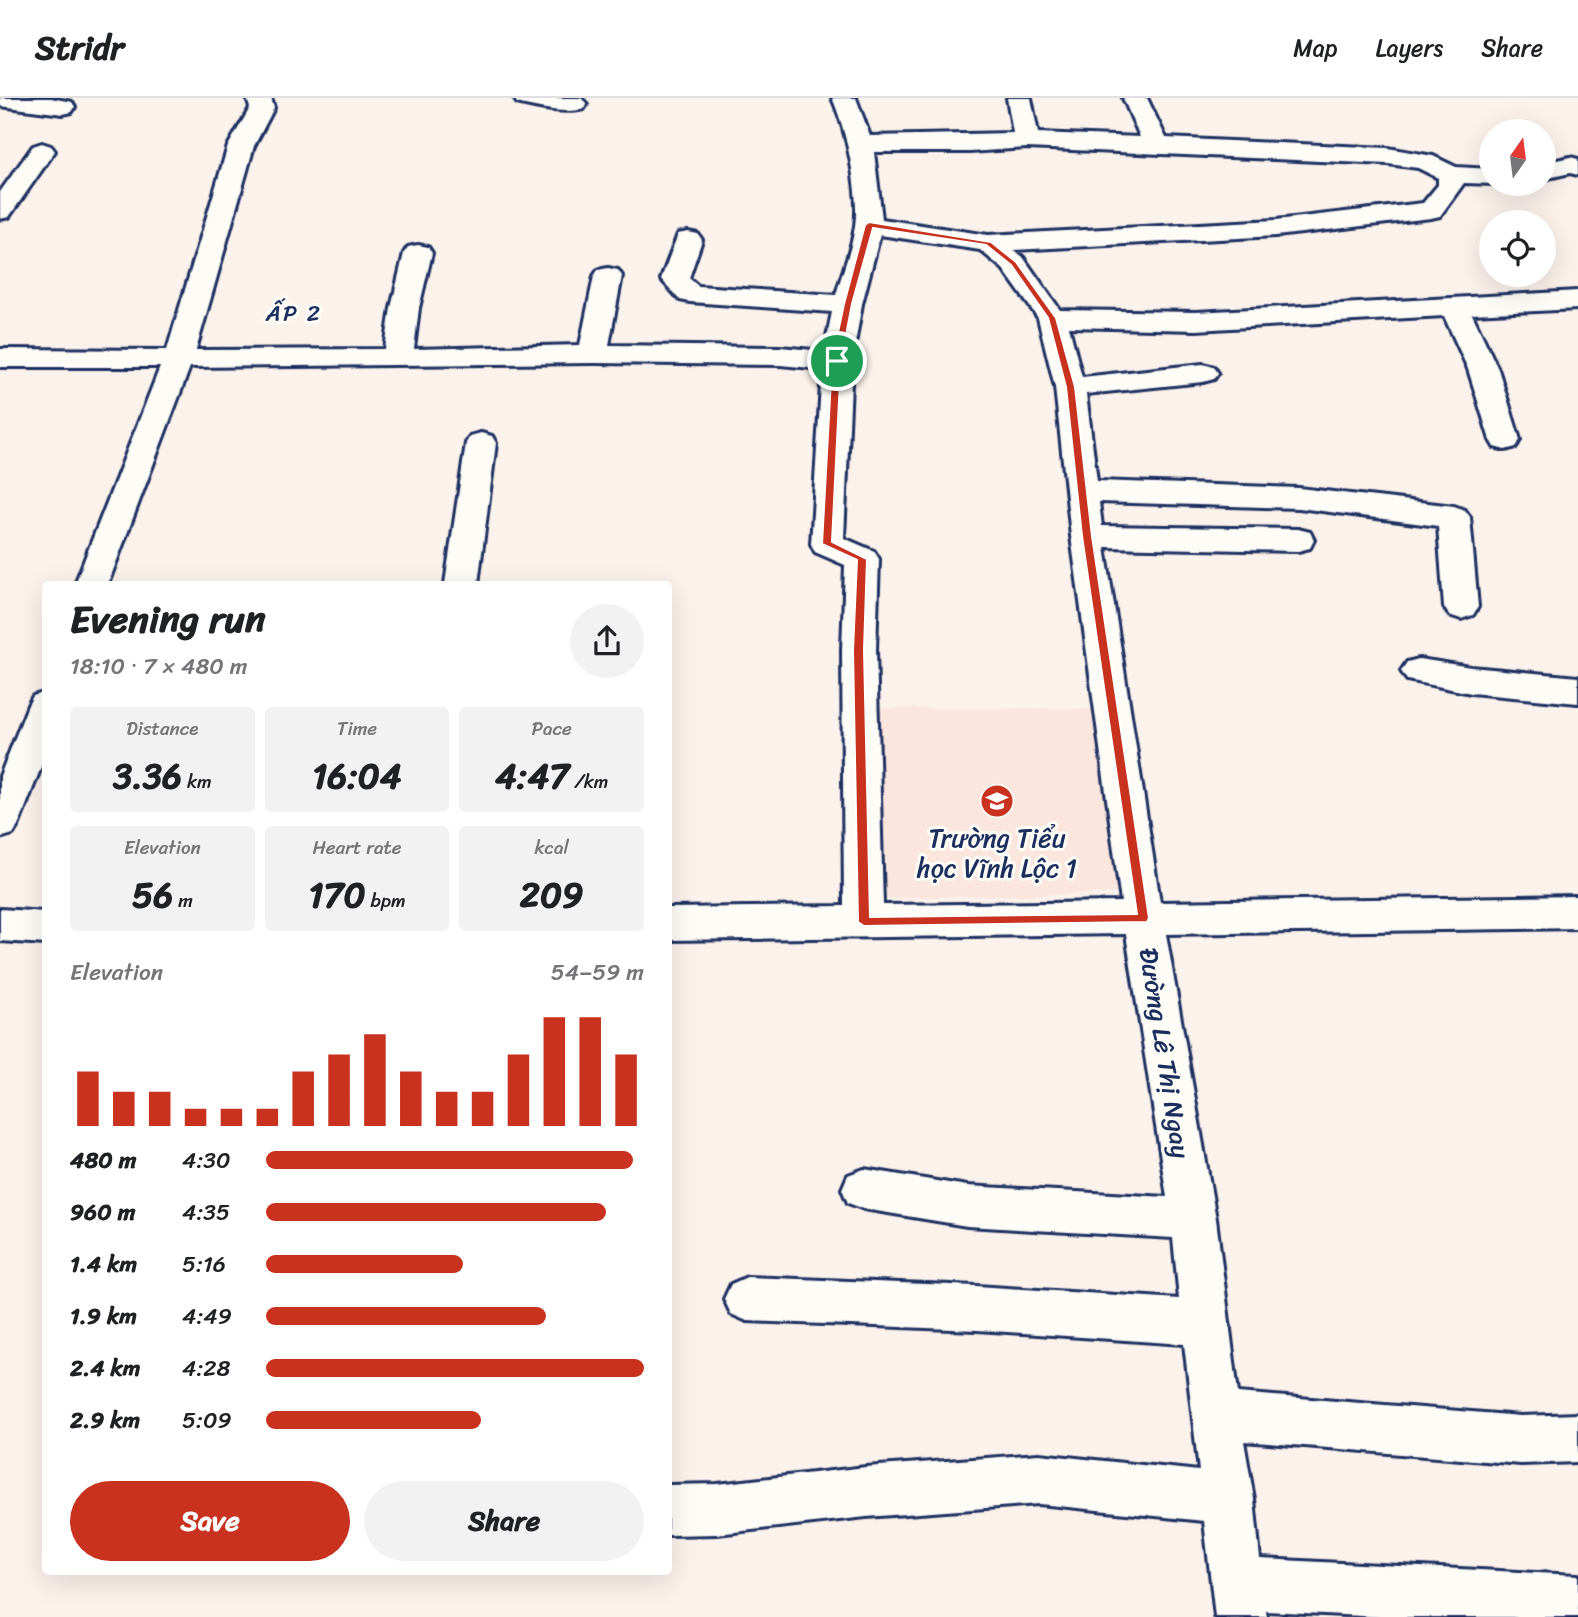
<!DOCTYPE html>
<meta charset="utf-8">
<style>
body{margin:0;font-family:Sriracha,sans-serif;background:#f2f2f2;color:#202124;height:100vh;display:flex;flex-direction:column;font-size:26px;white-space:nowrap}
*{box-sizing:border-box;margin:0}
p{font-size:23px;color:#757577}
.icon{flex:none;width:38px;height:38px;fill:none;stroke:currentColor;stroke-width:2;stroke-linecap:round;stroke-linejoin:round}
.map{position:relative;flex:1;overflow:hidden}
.details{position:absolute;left:42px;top:483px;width:630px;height:994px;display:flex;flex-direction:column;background:#fff;border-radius:7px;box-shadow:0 7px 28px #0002}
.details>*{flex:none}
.needle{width:46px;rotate:14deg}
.tools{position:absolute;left:1479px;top:21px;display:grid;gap:14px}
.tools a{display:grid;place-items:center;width:77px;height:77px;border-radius:50%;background:#fff;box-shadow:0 7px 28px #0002;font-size:35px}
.pin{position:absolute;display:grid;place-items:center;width:60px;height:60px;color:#fff;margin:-30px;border:4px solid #fff;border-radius:50%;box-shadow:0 2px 7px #0007}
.round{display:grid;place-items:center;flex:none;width:74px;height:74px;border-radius:37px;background:#f2f2f2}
.summary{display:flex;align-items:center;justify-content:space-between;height:119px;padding:0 28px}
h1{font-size:38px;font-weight:800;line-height:52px}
.figures{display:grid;grid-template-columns:repeat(3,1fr);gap:10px;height:119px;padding:7px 28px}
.figures div{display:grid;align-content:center;border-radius:7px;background:#f2f2f2;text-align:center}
.figures b{font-size:35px;font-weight:800}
.figures small{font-size:19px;font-weight:400}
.figures p{font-size:19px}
.chart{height:196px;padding:14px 28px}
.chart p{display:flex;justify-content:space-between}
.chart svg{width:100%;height:126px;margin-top:7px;stroke:#c8321e;stroke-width:6}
.action{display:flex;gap:14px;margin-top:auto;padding:14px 28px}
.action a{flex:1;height:80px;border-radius:42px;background:#c8321e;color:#fff;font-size:28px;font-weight:800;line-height:80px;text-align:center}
.action a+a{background:#f2f2f2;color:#202124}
ul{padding:0 28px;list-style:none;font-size:23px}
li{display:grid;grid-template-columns:112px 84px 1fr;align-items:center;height:52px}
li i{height:18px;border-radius:9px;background:#c8321e}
header{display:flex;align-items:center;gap:42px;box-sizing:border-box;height:98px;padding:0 35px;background:#fff;border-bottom:2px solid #e0e0e0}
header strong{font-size:33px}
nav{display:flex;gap:38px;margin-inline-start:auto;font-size:24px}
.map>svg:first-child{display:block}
.built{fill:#fbe6de}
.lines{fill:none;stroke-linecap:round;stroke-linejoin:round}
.minor-casing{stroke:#1b2f5e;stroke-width:6}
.minor{fill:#fdfcf7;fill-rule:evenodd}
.route{fill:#c8321e;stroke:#fff;stroke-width:2;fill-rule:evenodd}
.labels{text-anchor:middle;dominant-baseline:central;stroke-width:6;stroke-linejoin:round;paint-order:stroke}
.far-neighbourhood-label{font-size:23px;letter-spacing:2px;fill:#1b2f5e;stroke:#fdfcf7}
.poi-label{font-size:26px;fill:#1b2f5e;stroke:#fdfcf7}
.street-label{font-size:26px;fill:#1b2f5e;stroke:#fdfcf7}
</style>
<header>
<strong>Stridr</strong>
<nav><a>Map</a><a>Layers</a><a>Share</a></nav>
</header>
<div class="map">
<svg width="1578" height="1519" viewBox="0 0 1578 1519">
<rect width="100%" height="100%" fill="#fcf2ec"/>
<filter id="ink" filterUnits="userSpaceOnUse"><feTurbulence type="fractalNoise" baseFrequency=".0143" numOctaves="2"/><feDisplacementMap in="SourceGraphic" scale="14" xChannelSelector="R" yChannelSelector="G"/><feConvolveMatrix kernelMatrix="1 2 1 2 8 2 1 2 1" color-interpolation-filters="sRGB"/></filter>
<g filter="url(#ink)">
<!-- built -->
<polygon class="built" points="875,610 1100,611 1131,795 882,800"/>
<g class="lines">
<defs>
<g id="minor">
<polygon points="0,0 51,0 72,4 75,9 72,14 63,16 0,8"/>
<path d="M247,0H271L274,10L254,48L196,252L385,251L391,210L404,155L408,149L418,147L428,149L432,155L419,210L414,251L580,247L594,178L598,172L608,170L618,172L622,178L609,247L780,249L824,253L832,214L690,204L680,202L661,181L678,136L688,134L698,136L702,142L689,180L698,188L836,197C842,174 852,151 855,128C860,95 846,30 832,0H856L870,38L1013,35L1007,0H1031L1038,35L1140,39L1123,0H1147L1166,40L1388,50L1433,58L1456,69L1491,71V86H1495L1464,85L1440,118L1431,120L1276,138L1014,152L1023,159L1060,212L1196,214L1578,193V211L1472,216L1498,271L1520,342L1516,349L1505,352L1494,349L1490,342L1468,271L1444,218L1196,232L1069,229L1082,279L1203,266L1214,269L1218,275L1214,281L1203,284L1086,296L1097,383L1299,390L1454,408L1465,412L1470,419L1478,509L1473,517L1461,521L1449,517L1444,509L1438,428L1299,410L1099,404L1102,428L1298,431L1310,434L1314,442L1310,450L1298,453L1105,449L1160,804L1578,798V830L1166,836L1216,1121L1238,1295L1521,1318L1578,1316V1364L1521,1366L1244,1343L1254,1401L1260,1461L1578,1477V1519H1381L1266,1513L1267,1519H1215L1204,1423L1039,1406L866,1419L717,1436L668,1437V1387L717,1386L866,1369L1039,1356L1199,1373L1184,1246L977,1232L747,1223L731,1216L724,1201L731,1186L747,1179L977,1188L1179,1201L1173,1140L967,1128L864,1111L848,1105L842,1091L848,1077L864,1071L967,1088L1167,1099L1126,836L668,842V810L844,808L842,552L845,467L815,454L811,446L822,271L780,267L593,265L190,269L108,486H75L160,269H0V251L167,252L228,48L250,10ZM1027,50L1388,66L1418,70L1438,80V87L1423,105L1276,122L988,137L882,121L874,54H970ZM880,137L980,152L1003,171L1038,220L1055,289L1071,438L1121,804L883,807L876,552L879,461L874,453L844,440L852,263L862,206Z"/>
<path d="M514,0H581L587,6L584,11C564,16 537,10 517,5Z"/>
<polygon points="42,45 51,48 55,53 9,119 0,121 0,94 33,48"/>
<polygon points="1570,59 1578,61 1578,77 1570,75 1544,81 1544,65"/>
<polygon points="481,335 492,338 496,345 478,486 445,486 466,345 470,338"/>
<polygon points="1419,561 1471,569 1578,579 1578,605 1471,595 1407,582 1401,573 1407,564"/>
<polygon points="46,594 46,656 19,726 13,736 0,740 0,678 28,607 33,598"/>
<polygon points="0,811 46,814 46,846 0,843"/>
</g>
</defs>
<!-- minor casing -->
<use href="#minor" class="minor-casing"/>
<!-- minor -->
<use href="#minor" class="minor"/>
</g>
</g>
<!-- route -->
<path class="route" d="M869,124L991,144L1016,164L1056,220L1075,289L1092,438L1149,820L1147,824L864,828L858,824L853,552L857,462L822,446L832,263L844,206L865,127ZM873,130L986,147L1011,167L1048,220L1066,289L1082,438L1137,816L870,819L864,552L867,461L832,444L841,263L852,206Z"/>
<!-- icons -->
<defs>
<symbol id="school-disc" viewBox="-11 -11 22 22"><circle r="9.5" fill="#c8321e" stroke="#fdfcf7"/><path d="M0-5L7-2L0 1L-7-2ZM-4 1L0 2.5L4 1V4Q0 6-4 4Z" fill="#fff"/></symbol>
</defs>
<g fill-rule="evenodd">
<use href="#school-disc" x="978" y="684" width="38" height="38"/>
</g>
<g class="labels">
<!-- far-neighbourhood labels -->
<g class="far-neighbourhood-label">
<text x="294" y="215">ẤP 2</text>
</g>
<!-- poi labels -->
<g class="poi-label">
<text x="997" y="740">Trường Tiểu<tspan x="997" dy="30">học Vĩnh Lộc 1</tspan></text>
</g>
<!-- street labels -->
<g class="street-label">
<text transform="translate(1165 955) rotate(81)">Đường Lê Thị Ngay</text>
</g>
</g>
</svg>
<div class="tools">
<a><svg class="needle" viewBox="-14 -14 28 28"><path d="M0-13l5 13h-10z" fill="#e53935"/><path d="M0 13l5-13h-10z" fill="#757577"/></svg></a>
<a><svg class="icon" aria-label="locate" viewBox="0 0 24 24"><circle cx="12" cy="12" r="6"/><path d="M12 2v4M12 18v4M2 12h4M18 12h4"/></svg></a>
</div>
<div class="pin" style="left:837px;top:263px;background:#1e9e55"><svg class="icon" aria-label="arrive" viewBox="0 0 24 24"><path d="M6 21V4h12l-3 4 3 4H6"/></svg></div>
<section class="details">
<div class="summary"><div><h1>Evening run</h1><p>18:10 · 7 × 480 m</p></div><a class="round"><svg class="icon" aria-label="share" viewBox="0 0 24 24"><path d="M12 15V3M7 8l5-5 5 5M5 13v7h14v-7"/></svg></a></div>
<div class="figures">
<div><p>Distance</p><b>3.36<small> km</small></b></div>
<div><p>Time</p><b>16:04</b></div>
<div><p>Pace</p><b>4:47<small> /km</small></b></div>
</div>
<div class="figures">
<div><p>Elevation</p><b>56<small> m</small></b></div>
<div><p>Heart rate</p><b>170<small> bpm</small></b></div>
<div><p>kcal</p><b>209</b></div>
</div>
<div class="chart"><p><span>Elevation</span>54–59 m</p>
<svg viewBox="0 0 160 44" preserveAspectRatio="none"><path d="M5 44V25M15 44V32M25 44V32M35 44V38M45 44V38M55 44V38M65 44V25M75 44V19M85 44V12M95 44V25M105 44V32M115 44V32M125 44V19M135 44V6M145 44V6M155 44V19"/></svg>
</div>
<ul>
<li><b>480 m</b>4:30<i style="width:97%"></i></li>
<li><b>960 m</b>4:35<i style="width:90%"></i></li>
<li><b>1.4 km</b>5:16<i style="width:52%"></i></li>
<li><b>1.9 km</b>4:49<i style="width:74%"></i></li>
<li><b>2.4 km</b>4:28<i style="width:100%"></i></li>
<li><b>2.9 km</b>5:09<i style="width:57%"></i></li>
</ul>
<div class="action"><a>Save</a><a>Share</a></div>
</section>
</div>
